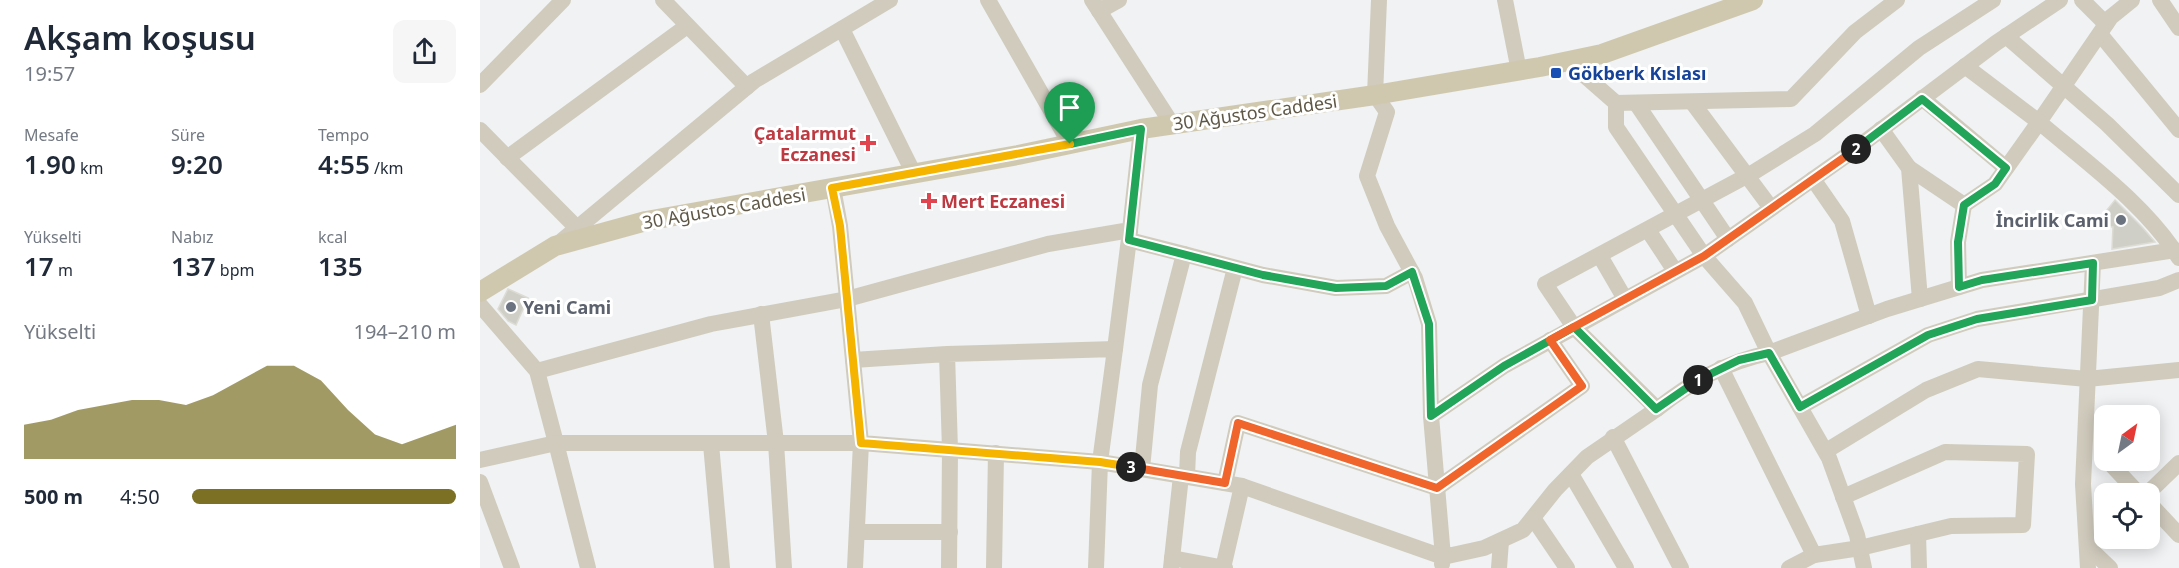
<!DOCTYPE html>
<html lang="tr">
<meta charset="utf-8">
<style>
body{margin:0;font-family:"Noto Sans",sans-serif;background:#f6f6f7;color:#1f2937;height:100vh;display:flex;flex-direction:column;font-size:22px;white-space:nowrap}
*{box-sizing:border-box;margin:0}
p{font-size:20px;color:#747a83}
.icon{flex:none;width:33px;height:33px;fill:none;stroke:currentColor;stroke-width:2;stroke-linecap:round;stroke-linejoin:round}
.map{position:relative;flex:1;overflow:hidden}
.panel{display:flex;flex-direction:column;background:#fff;width:480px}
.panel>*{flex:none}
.needle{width:39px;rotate:33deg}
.buttons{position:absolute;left:1614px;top:405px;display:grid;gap:12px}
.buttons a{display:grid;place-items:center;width:66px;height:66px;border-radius:12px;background:#fff;box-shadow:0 3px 15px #0003;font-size:30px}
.pin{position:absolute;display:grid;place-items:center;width:51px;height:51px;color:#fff;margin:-62px -26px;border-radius:50% 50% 50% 0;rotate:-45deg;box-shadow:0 0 6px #0007}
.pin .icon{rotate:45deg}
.km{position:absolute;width:30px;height:30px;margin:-15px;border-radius:50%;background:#222;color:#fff;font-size:16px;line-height:30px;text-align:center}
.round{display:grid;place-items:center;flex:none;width:63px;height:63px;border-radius:12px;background:#f6f6f7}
.headline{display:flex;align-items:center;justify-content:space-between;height:102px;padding:0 24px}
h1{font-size:33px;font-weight:600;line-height:45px}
.figures{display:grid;grid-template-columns:repeat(3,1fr);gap:9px;height:102px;padding:6px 24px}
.figures div{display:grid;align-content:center}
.figures b{font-size:26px;font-weight:600}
.figures small{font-size:16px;font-weight:400}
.figures p{font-size:16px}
.chart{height:168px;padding:12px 24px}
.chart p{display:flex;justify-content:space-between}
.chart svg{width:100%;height:108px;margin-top:6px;fill:#7c7025;opacity:.7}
ul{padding:0 24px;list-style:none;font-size:20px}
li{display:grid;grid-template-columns:96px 72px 1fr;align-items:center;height:45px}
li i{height:15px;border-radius:8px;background:#7c7025}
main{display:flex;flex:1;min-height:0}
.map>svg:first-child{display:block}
.building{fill:#cfcfc7;stroke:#dcdcd4;stroke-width:1.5}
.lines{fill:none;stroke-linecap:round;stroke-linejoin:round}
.minor{stroke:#d0cbbd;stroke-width:16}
.major{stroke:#d0c8ae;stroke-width:20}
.split-1-casing{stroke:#fff;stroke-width:12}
.split-2-casing{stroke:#fff;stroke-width:12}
.split-3-casing{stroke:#fff;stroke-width:12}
.split-4-casing{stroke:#fff;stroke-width:12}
.split-1{stroke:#22a559;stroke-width:8}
.split-2{stroke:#22a559;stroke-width:8}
.split-3{stroke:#f0652b;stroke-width:8}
.split-4{stroke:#f5b400;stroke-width:8}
.transit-dot{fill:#1a4fb4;stroke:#fff;stroke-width:2}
.health-dot{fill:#e0444e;stroke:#fff;stroke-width:2}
.worship-dot{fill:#6b7280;stroke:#fff;stroke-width:2}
.labels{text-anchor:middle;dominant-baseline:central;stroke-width:6;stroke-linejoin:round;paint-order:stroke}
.transit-label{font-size:18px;font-weight:bold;fill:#164399;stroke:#fff;text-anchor:start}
.street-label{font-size:18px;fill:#5f5847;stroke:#fff}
.health-label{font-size:18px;font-weight:bold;fill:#be3a42;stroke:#fff;text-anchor:end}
.worship-label{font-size:18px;font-weight:bold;fill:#5b616d;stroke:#fff;text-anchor:end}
</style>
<main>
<section class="panel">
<div class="headline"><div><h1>Akşam koşusu</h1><p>19:57</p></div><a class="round"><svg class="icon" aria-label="share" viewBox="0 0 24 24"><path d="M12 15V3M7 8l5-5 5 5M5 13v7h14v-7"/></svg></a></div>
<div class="figures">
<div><p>Mesafe</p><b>1.90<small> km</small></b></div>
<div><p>Süre</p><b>9:20</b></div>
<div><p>Tempo</p><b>4:55<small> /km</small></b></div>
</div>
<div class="figures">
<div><p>Yükselti</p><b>17<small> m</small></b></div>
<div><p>Nabız</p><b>137<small> bpm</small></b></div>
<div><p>kcal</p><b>135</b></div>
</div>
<div class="chart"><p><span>Yükselti</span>194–210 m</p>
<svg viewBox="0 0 160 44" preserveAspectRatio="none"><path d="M0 44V30L10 28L20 24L30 22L40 20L50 20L60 22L70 18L80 12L90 6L100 6L110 12L120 24L130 34L140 38L150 34L160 30V44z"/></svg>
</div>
<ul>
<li><b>500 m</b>4:50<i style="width:100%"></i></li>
</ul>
</section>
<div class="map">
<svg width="1699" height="568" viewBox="0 0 1699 568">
<rect width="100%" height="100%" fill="#f0f2f3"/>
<!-- building -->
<g class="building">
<polygon points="1635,200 1662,227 1675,242 1632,249 1633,227 1621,226 1623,215"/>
<polygon points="28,289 48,298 36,325 28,321 18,309"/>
</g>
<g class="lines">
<!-- minor -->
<g class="minor">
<polyline points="183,0 267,87"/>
<polyline points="508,0 590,144"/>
<polyline points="612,0 692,124"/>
<polyline points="899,0 895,95 907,112 887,176 907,226 935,278 949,324 951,416 963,557 1004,548 1043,530 1075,490 1107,457 1177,409 1094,327 1065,284 1274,172 1335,134 1439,48 1513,0"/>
<polyline points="1025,0 1039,71"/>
<polyline points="1602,0 1626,24"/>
<path d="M1652,0L1631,17L1559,122C1607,163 1665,204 1699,258"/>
<polyline points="1680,0 1699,28"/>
<polyline points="619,11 639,0"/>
<polyline points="362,29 434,174"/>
<polyline points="1620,34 1699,130"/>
<polyline points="1526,36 1627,124 1699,195"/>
<polyline points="1088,61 1136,103 1311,99 1375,32 1417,0"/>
<polyline points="0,85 83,0"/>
<polyline points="1442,98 1526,168"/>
<polyline points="1212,102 1291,208"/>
<polyline points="1136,103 1136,127 1224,256 1265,303 1289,353 1407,309 1502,280 1695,250"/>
<polyline points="1156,103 1248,239"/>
<polyline points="1401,129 1429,168 1440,299"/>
<polyline points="0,130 97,228"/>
<polyline points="27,158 207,26"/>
<polyline points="1429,168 1484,205 1478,242 1479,287"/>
<polyline points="1333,179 1362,221 1389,316"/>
<polyline points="353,188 360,226 381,443 470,450 469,568"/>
<polyline points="1484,205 1515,184 1559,122 1485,66"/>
<polyline points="1168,230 1195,271"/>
<polyline points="649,240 704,254 670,385 662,469"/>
<polyline points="78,244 274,81 410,0"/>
<polyline points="704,254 783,275 856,288 906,286 932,272"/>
<polyline points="1120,256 1145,299"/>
<polyline points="0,305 57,371 76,443 381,443 375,568"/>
<polyline points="281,314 296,443 304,568"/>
<polyline points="635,349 650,231"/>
<polyline points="373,360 467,354 470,450 620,462 635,349 467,354"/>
<polyline points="1241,368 1334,555"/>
<polyline points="57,371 231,324 367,299 568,244 650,230 661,129"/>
<polyline points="1320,407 1448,335 1497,319 1679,288 1699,280"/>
<path d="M1177,409C1211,382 1246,362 1289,353L1349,458L1377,535L1384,568"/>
<polyline points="951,416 1024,366 1224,256 1370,153 1516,43 1580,0"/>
<polyline points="1133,437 1201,568"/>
<polyline points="231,444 242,568"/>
<polyline points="1346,451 1446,390 1498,369 1607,379 1699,370"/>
<polyline points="0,460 76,443 108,568"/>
<polyline points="1627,460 1659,494"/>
<polyline points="1091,474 1146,568"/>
<polyline points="707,476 708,452 755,268"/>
<polyline points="0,482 32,568"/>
<polyline points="745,483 758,423 957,488 1102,386 1070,340"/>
<polyline points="1667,494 1699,463"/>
<polyline points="1670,504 1699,535"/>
<polyline points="1053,518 1087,568"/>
<polyline points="378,532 470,532"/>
<polyline points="1438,534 1439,568"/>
<polyline points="1607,546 1630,568"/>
<polyline points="692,558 745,568"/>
<polyline points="514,568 516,453"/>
<polyline points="616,568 620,462 762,486 963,557 962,564"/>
<polyline points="691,568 701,476"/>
<polyline points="743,568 762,486"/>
<polyline points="1019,568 1021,541"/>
<polyline points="1309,568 1334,555 1380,548 1471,526 1543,525 1547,454 1465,452 1363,497"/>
<polyline points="1608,568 1603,484 1613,263"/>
</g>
<!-- major -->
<polyline class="major" points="0,292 75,246 166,221 538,155 661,129 895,95 1060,67 1122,54 1273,0"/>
</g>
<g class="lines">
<defs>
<polyline id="split-1" points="590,144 661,129 649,240 783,275 856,288 906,286 932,272 949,324 951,416 1024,366 1094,327 1176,409 1218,380"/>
<polyline id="split-2" points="1218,380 1259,360 1289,353 1320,407 1448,335 1497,319 1612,300 1613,263 1502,280 1479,287 1478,242 1484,205 1515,184 1526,168 1442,99 1376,149"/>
<polyline id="split-3" points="651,467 745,483 758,423 957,488 1102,386 1070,340 1224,256 1376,149"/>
<polyline id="split-4" points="590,144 352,188 360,226 381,443 620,462 651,467"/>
</defs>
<!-- split-1 casing -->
<use href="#split-1" class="split-1-casing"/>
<!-- split-2 casing -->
<use href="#split-2" class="split-2-casing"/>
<!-- split-3 casing -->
<use href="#split-3" class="split-3-casing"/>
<!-- split-4 casing -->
<use href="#split-4" class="split-4-casing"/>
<!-- split-1 -->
<use href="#split-1" class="split-1"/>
<!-- split-2 -->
<use href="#split-2" class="split-2"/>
<!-- split-3 -->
<use href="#split-3" class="split-3"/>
<!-- split-4 -->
<use href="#split-4" class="split-4"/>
</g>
<!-- markers -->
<rect class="transit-dot" x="1070" y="67" width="12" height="12" rx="3"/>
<g class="health-dot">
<path d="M385 134h6v6h6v6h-6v6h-6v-6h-6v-6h6z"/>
<path d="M446 192h6v6h6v6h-6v6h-6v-6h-6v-6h6z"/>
</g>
<g class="worship-dot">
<circle cx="1641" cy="220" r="6"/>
<circle cx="31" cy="307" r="6"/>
</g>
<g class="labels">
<!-- transit labels -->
<g class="transit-label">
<text x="1088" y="73">Gökberk Kıslası</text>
</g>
<!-- street labels -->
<g class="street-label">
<text transform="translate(775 112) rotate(-8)">30 Ağustos Caddesi</text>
<text transform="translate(244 208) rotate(-10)">30 Ağustos Caddesi</text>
</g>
<!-- health labels -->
<g class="health-label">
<text x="376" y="133">Çatalarmut<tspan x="376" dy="21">Eczanesi</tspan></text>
<text x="461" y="201" text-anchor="start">Mert Eczanesi</text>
</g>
<!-- worship labels -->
<g class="worship-label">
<text x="1629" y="220">İncirlik Cami</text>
<text x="43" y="307" text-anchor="start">Yeni Cami</text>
</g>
</g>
</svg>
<div class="buttons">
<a><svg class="needle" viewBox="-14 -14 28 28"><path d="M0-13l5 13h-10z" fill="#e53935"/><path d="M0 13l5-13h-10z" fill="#747a83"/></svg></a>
<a><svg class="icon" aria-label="locate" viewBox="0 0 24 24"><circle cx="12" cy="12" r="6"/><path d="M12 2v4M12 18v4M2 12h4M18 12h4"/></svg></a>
</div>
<div class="pin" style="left:590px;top:144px;background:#1e9e55"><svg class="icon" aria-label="arrive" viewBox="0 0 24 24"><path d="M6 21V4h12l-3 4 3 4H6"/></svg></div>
<b class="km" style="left:1218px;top:380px">1</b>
<b class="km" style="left:1376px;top:149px">2</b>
<b class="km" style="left:651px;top:467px">3</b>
</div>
</main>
